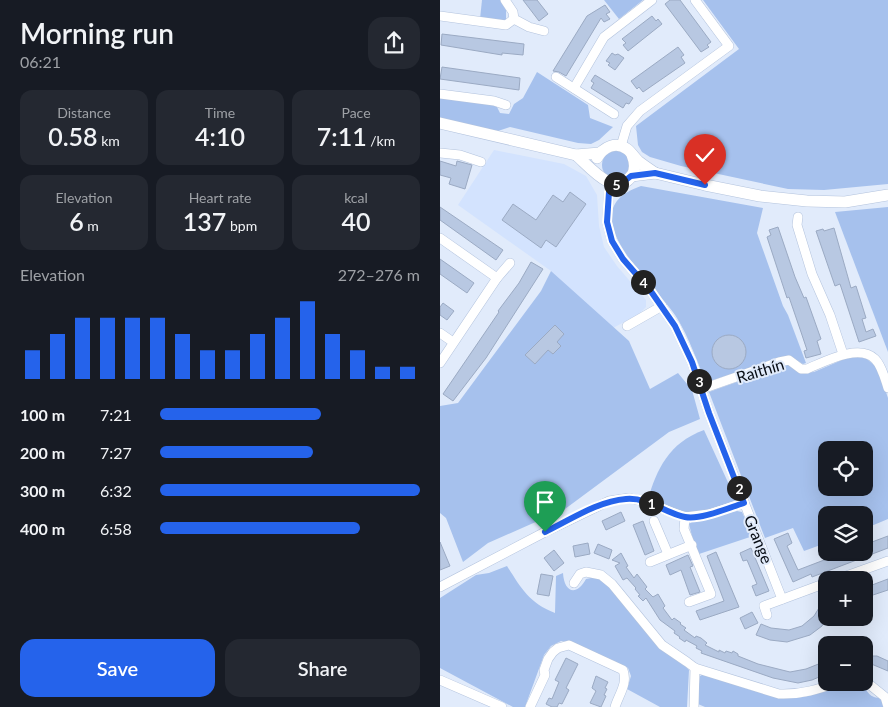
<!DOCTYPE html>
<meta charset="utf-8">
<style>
body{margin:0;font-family:Lato,sans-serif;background:#242831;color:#f1f3f6;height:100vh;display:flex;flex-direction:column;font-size:19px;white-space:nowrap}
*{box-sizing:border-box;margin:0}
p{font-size:16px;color:#9ea1a6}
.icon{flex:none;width:28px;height:28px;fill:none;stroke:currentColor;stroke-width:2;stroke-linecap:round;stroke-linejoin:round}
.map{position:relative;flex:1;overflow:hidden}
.panel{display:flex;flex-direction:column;background:#171b24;width:440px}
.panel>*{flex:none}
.fabs{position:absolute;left:378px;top:441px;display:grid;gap:10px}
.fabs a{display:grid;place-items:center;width:55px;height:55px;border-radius:10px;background:#171b24;box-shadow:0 5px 20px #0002;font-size:25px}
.pin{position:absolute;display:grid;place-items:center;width:42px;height:42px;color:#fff;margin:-51px -21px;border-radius:50% 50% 50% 0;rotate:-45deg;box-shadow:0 0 5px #0007}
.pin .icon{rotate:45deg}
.km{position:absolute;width:25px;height:25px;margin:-12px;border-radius:50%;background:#222;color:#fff;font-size:14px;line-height:25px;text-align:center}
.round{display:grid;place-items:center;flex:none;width:52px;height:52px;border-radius:15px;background:#242831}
.headline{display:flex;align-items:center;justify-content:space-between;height:85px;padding:0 20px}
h1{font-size:28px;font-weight:600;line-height:38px}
.metrics{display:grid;grid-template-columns:repeat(3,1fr);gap:8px;height:85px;padding:5px 20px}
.metrics div{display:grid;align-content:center;border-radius:12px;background:#242831;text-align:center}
.metrics b{font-size:25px;font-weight:600}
.metrics small{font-size:14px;font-weight:400}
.metrics p{font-size:14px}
.chart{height:140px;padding:10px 20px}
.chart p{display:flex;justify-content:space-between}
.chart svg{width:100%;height:90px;margin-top:5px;stroke:#2563eb;stroke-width:6}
.action{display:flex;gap:10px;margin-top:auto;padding:10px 20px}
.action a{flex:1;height:58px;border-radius:15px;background:#2563eb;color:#fff;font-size:20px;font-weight:600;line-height:58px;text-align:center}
.action a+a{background:#242831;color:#f1f3f6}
ul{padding:0 20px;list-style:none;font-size:16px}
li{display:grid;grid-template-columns:80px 60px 1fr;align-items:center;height:38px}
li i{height:12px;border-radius:6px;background:#2563eb}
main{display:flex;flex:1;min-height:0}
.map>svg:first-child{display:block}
.built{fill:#d3e3fe}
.green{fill:#a6c1ed;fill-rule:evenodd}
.building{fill:#b8c8e2;stroke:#9baac3}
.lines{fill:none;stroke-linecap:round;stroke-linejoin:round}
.minor-casing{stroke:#b3c3dd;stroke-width:10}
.major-casing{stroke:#b3c3dd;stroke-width:12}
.minor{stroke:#fff;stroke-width:9}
.major{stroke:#fff;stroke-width:11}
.route-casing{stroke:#fff;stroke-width:10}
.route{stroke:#2563eb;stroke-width:6}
.labels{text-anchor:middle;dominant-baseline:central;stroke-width:4;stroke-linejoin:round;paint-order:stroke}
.street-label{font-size:16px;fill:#080d15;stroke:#e1ebfb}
</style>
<main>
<section class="panel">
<div class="headline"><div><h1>Morning run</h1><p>06:21</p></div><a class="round"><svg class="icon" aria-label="share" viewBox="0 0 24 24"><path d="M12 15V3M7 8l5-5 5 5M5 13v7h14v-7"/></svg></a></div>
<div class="metrics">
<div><p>Distance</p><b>0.58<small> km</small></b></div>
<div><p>Time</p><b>4:10</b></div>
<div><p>Pace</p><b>7:11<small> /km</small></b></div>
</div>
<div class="metrics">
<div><p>Elevation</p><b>6<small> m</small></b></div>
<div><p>Heart rate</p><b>137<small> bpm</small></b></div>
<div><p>kcal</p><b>40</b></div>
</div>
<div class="chart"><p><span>Elevation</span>272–276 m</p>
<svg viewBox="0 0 160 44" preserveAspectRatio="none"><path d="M5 44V30M15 44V22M25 44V14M35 44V14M45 44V14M55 44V14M65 44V22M75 44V30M85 44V30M95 44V22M105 44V14M115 44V6M125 44V22M135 44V30M145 44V38M155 44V38"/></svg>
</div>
<ul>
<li><b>100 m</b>7:21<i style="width:62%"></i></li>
<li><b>200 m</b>7:27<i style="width:59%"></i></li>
<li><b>300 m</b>6:32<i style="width:100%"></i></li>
<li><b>400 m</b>6:58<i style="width:77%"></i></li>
</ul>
<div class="action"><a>Save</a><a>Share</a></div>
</section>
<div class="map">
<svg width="448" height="707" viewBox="0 0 448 707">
<rect width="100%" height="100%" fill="#e1ebfb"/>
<!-- built -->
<polygon class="built" points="54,150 124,164 146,176 157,195 159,226 164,247 177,266 206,300 206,307 199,314 173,328 111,271 18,205"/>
<!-- green -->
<g class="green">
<polygon points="42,0 60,0 66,10 66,21 40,19"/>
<polygon points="164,0 203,0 179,19"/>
<polygon points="263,0 448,0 448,184 384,190 348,189 241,166 210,157 202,152 198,145 196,126 299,49"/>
<polygon points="97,72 148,105 150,118 173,127 159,140 151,144 138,143 70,127 58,131 0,119 0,97 56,105 60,113 69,114 74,104 83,98"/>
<circle cx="176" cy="165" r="14"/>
<path d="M201,186L323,208L317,233L343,306L348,315L366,363L363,364L351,357H343L270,381H265C258,362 246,331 235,315C213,282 127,211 201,186Z"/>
<polygon points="448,207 448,352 395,212"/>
<polygon points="111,271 189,341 210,389 238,373 252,390 260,419 229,432 125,509 48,543 23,562 6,518 0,513 0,406 18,403 101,291"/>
<path d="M409,357H420L427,359L434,365L438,369L448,398V519L424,529V515H386V543L364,551L353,528L325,538L269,392L347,364L364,373L374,372ZM386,450H424V488H386Z"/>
<path d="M264,430L297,502L252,517L207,502C217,468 229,443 264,430Z"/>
<polygon points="297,511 302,512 313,536 259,554 252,536 249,524 253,521"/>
<path d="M67,566C81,588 89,603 115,613L116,576L123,573C124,592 136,597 146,579L156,577L163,580L249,670L247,707H220L187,689L191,676L188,668L134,643L121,641L111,646L104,655L85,707H73L0,668V598L36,575L49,573Z"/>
<path d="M264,674C295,684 336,703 368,696C388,691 398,683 420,683C430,692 427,698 443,698L444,707H265L258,704L257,700L260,676Z"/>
</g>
<!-- building -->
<g class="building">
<polygon points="83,0 97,0 108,14 99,21"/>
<polygon points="230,0 240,0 271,42 267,45 269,47 261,52 225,4"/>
<polygon points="165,5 170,12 166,14 170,19 164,22 161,18 126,76 119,72 113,71 147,16"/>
<polygon points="212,16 216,21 218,19 222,24 188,51 183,45 186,43 182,39"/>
<polygon points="2,34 84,44 83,55 62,53 62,55 1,45"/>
<polygon points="238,47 244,55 241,57 245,63 203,92 199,87 197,89 191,81"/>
<polygon points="172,53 175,55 178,54 184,58 175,70 168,65 170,63 166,61"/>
<polygon points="2,67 80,78 79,90 0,79"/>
<polygon points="155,75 193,98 189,104 186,103 183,108 151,88 154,83 151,81"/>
<polygon points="0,161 16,166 17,161 32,165 25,189 9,184 11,178 0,175"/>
<polygon points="130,192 146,204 116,247 106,240 101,248 62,220 73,204 96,220 113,195 123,202"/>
<polygon points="0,207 63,250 56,260 0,220"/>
<polygon points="338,227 355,277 364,298 366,297 381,339 377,341 381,354 366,358 364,351 367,350 362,335 349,297 347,298 327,237 331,235 329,230"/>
<polygon points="394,228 411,288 416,286 426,318 422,319 426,332 433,329 436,336 419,342 400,284 395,286 376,231 383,229 384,231"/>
<polygon points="0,259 34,283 27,293 0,274"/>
<polygon points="91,262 103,269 46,358 13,401 3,394 59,312 58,311 79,283"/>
<polygon points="3,303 14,311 7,320 0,315 0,307"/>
<polygon points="115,325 124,334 117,342 121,346 113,354 108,350 95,364 85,355"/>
<circle cx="289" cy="352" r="17"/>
<polygon points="181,512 185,521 166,530 162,521"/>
<polygon points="203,521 214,551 205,555 193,525"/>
<polygon points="348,533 352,543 347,546 358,570 405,552 424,552 424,545 448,536 448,548 372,577 371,574 353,582 334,539"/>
<polygon points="0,542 10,566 0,570"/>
<polygon points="148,543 150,554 135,557 133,546"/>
<polygon points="158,544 172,550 169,559 154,553"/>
<polygon points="311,548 329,591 316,596 312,586 317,584 307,560 303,561 300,553"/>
<polygon points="114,550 124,563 114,571 104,558"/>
<polygon points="276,552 299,607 260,620 256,611 284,601 267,556"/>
<polygon points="181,553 188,566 186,567 194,578 197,574 207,587 205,589 213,597 218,594 225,606 223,608 232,620 234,618 241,623 240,624 246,628 244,630 255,638 256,636 261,638 267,643 265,645 279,652 279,650 285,653 286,651 292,653 293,651 298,654 298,656 318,664 350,672 366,669 386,661 386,674 372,680 358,683 333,678 261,653 262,651 256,648 257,646 246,640 245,642 239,638 240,637 234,633 235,631 220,620 206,598 203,601 198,596 200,595 195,589 196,588 187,578 183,580 175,566 180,563 172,560"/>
<polygon points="248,555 253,566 250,567 260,592 250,595 241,570 230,575 226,565"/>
<polygon points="101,574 113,576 109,596 97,594"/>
<polygon points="448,579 448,590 424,598 424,588"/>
<polygon points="382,603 386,606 386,618 382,626 370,635 347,642 330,640 316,635 321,624 331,628 349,630 362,626 374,616"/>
<polygon points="312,612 318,623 305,629 300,618"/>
<polygon points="424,656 437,656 448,661 448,671 429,663 429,676 424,674"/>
<polygon points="126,658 138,664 126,688 129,690 122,704 119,703 117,707 112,707 106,704 109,698 112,699 119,682 115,680"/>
<polygon points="156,676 168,682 165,688 167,689 164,695 166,696 161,707 150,703 156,691 152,688"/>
</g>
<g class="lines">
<defs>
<g id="minor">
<polyline points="65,0 73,12 74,19 89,27 104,31"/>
<polyline points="0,16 66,25 74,19"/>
<polyline points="116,77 174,114"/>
<polyline points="134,88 164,37 212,0"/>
<polyline points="0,94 54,101 66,105"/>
<polyline points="181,146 187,126 200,111 289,46 255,0"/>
<polyline points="0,153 20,155 41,162"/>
<polyline points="172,184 169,192 167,222 172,241 183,259 210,290 235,326 252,362 269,413 342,599"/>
<polyline points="358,217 357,225 372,274 390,315 403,354"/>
<polyline points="0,238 57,278"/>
<polyline points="187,326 222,306"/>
<polyline points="0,333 13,342"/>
<polyline points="0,363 57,278 70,263"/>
<path d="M262,389L339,362L349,360L361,369H367C384,362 419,343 435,359C442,366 445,379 448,388"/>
<polyline points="245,517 244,529 271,594 249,602"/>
<polyline points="214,521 228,554"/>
<polyline points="210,562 252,545"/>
<polyline points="395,580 448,561"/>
<path d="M134,583L140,574L146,572L161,575L172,584L222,645L247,662L255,668L339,694C361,695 379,689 399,682"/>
<polyline points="0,587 105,532 169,501 189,498 202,501 245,517 269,514 304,503"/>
<polyline points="327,615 324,606 386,583"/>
<polyline points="0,680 62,707"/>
<polyline points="424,680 445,697 448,707"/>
<path d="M90,707L105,675L104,670L108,659L113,652L118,648L129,645L183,670C188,684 179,694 175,707"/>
<polyline points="254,707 255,668"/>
</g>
<g id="major">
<polyline points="0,123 136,155 160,153"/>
<path d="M136,155C149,166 174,198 191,177C196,170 195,162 192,155"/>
<path d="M157,158C163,147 176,141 187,149C191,152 194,157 198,161C203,165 209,169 215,173"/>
<polyline points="191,176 215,173 265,185 320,196 367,201 405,202 448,195"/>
</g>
</defs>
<!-- minor casing -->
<use href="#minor" class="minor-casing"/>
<!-- major casing -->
<use href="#major" class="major-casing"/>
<!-- minor -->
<use href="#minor" class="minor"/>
<!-- major -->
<use href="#major" class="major"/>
</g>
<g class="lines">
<defs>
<path id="route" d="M105,532C130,520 158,501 186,499C208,497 225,513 245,517C261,520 288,508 304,503L269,413L252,362L235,326L210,290L183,259L172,241L167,222L169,192L172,184L182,183L191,176L215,173L265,185"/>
</defs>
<!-- route casing -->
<use href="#route" class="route-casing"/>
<!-- route -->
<use href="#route" class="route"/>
</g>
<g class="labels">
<!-- street labels -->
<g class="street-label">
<text transform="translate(320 370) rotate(-17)">Raithín</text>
<text transform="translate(319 539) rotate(68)">Grange</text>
</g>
</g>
</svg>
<div class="fabs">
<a><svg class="icon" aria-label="locate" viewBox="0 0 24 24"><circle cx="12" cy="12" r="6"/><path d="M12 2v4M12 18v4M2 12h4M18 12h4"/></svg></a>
<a><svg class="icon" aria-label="layers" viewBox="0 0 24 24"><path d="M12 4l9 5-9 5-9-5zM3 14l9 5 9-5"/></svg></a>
<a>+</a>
<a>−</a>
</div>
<div class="pin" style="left:105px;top:532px;background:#1e9e55"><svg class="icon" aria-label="arrive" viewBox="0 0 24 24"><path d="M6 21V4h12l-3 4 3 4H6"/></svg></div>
<div class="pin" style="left:265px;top:185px;background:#d93025"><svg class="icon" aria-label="check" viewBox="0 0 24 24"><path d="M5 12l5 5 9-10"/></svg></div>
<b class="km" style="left:211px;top:503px">1</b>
<b class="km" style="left:299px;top:488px">2</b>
<b class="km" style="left:259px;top:381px">3</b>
<b class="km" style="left:203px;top:282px">4</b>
<b class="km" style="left:176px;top:184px">5</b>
</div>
</main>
